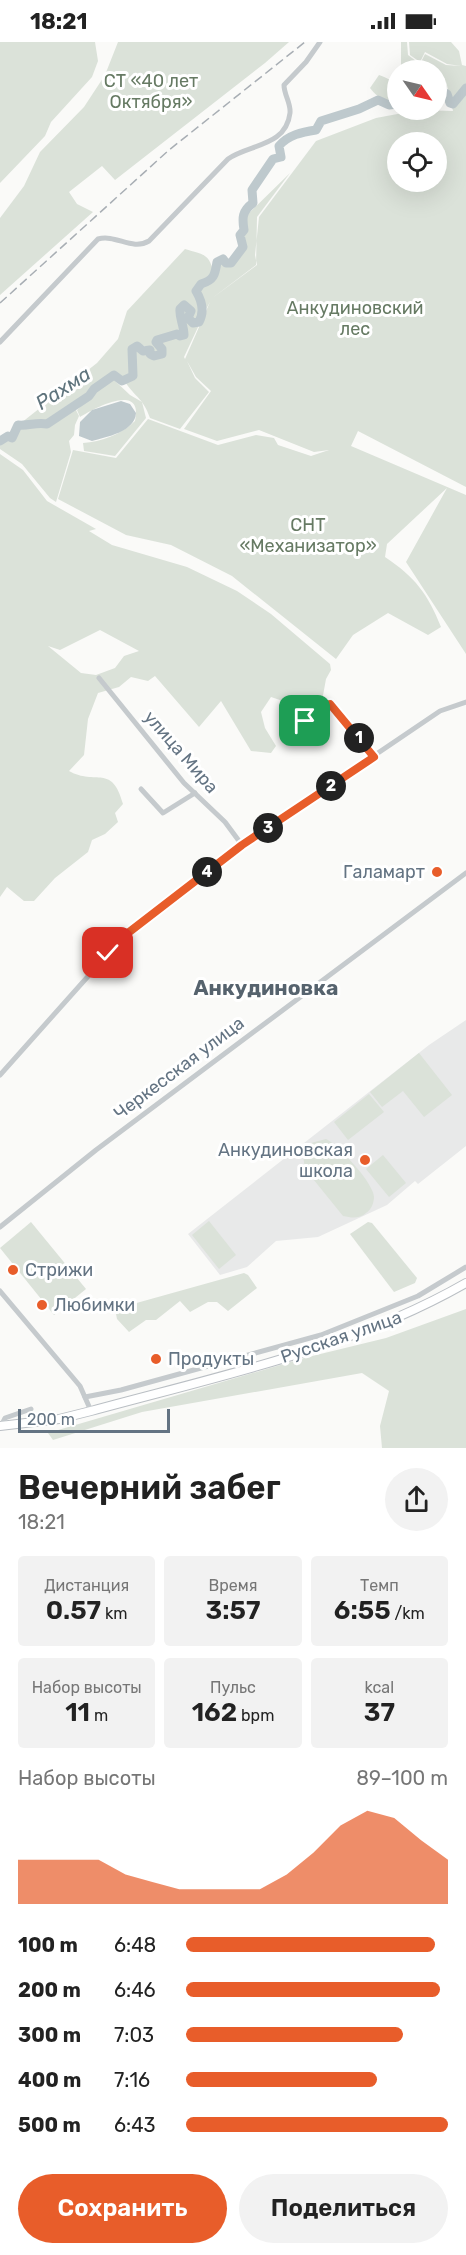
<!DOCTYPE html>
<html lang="ru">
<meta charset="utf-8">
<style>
body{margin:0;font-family:Rubik,sans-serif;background:#f2f2f2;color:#222;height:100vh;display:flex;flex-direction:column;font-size:22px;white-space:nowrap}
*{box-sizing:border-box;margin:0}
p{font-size:20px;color:#767676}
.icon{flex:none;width:33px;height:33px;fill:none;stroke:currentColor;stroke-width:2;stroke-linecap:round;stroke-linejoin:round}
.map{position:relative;height:1406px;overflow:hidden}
.side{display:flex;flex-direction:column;background:#fff;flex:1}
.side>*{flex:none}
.needle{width:39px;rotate:124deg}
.controls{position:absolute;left:387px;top:18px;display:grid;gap:12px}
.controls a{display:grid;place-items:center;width:60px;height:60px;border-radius:50%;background:#fff;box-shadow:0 6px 24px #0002;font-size:30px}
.scale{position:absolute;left:18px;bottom:15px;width:152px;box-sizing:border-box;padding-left:6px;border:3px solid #647483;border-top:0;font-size:16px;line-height:21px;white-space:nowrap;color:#647483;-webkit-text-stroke:4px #fff;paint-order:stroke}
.pin{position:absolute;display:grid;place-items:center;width:51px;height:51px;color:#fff;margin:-26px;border-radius:12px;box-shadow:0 3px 9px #0006}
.km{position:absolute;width:30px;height:30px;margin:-15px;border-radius:50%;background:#222;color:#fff;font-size:16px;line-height:30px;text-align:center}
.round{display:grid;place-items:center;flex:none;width:63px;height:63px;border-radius:32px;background:#f2f2f2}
.summary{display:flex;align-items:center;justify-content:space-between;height:102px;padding:0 18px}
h1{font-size:33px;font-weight:600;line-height:45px}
.stats{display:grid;grid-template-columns:repeat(3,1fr);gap:9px;height:102px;padding:6px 18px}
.stats div{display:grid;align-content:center;border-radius:6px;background:#f2f2f2;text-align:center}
.stats b{font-size:26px;font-weight:600}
.stats small{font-size:16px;font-weight:400}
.stats p{font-size:16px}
.chart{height:168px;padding:12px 18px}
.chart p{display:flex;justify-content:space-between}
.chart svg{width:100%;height:108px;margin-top:6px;fill:#e85d2a;opacity:.7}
.action{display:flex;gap:12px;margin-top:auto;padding:12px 18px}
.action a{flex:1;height:69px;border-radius:36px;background:#e85d2a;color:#fff;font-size:24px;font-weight:600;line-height:69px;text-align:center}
.action a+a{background:#f2f2f2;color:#222}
ul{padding:0 18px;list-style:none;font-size:20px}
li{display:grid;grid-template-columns:96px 72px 1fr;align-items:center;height:45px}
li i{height:15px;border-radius:8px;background:#e85d2a}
.status{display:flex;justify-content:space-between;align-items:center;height:42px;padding:0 30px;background:#fff;direction:ltr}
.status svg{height:16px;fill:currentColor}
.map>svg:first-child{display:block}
.built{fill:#e8e9e9}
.green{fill:#dbe2d9;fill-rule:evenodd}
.water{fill:#bec9cd}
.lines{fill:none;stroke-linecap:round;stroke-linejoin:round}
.river{stroke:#bec9cd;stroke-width:9}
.secondary-casing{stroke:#babfc4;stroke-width:10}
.street{stroke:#c5cacd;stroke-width:5}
.secondary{stroke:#fff;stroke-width:8}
.rail{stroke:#a8aeb4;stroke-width:1.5;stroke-dasharray:9 4.5;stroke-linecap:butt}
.route-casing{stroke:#fff;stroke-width:12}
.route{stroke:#e85d2a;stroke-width:8}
.poi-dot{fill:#e85d2a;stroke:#fff;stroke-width:2}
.labels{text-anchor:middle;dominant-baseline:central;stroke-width:6;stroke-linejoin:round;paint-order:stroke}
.park-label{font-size:18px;fill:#667a63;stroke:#fff}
.street-label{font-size:18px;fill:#647483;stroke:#fff}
.poi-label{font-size:18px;fill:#647483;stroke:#fff;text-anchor:start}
.water-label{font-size:20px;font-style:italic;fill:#5f747d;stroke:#fff}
.quarter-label{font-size:21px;font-weight:bold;fill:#56636e;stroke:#fff}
</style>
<div class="status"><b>18:21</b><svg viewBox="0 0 49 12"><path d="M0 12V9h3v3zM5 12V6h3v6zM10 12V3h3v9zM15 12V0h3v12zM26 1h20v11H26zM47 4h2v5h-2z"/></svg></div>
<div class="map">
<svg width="466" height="1406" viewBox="0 0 466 1406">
<rect width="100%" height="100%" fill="#fafaf8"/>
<!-- built -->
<polygon class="built" points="466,978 466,1104 418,1142 415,1139 387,1163 318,1195 276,1199 247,1225 220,1233 188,1192 429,1003"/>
<!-- green -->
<g class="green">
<polygon points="0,0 95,0 98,19 92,35 51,80 45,94 0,141"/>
<polygon points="118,0 289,0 265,21 115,138 102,124 69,150 77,162 93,170 0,253 0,176 24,144 40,110 84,65 105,33"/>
<path d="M401,0H407L408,13L420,22L425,12L446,23L461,24L447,22L425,10L420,20L410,13L409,0H451L459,9L462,23L466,24V445L358,389L351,404L466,453V612L406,520L447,446L387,502L385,515C415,535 428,552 441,585L428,593L388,571L353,593L336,617L232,534L171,503L126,493L58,457L73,408L116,416L148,377L218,403L256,393L274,396L278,403L311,414L329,408L314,410L259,388L217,399L184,387L211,349L196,335L187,319L195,336L209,350L180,387L150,376C143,356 136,356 125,340L135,334L133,310L138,307L147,310L148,315L153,316L164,313L165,309L159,299L177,294L180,296L185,295C187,285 182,277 184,269L187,270L186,278L193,284L199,283L184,315L185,317L210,260L204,271L203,256L199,248C209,235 215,247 219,222L222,219L225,223H232L245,205L242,193L245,188L244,176L290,131L257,175L256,223L211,257L257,223L255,213L259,175L316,99L376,76L419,68L453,69L446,39L447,49L442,47L437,49L436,28H401ZM398,100H436V140H398Z"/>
<path d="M379,33C394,39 398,41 397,58C384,60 378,56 370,46Z"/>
<path d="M185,207C204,213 209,211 214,232L209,238L199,240L193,249L200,261L199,275L194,277L191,274L193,267L184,261C172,272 183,278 181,291L156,296L154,301L160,310H152L151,306L138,302L128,309L132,322L131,333L121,336L114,331L46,380C37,378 31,383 21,381L97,321L118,297L127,269Z"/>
<path d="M113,337L130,353L142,360L146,376L115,414L84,409L83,401C101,400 122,392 135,379C144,339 93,367 80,375L77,368L102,343Z"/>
<path d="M75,366L79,374L75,383L74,393L69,399L71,410L56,460L50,456L22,422L0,407V402L8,396L12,397L20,385C31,386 37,382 48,384Z"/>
<path d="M0,412L23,428L47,459L96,487L89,489L112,503L187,525L237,549L271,572L330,622L331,628L326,637L322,659L310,668L271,655L261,670L265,686L276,704L271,711L251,709L221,659L199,685L155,634L148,639L131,635L119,645L98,651L88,677L84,713L69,729C96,744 112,721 123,762L115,771L118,780L105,792L92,798L88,810L55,836L34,859H24L7,845L0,855ZM100,588L139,609L124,614L115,626L96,633L81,631L48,604L60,608Z"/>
<polygon points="419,1011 452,1053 424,1075 403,1049 382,1065 370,1050"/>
<polygon points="369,1052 384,1070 348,1098 334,1080"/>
<path d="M326,1097C337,1102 374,1141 374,1155C374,1161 371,1168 366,1171C359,1177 352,1176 343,1174L305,1127L303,1113L311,1101Z"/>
<polygon points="383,1113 406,1141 389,1155 366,1127"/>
<polygon points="209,1179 236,1213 219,1227 192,1193"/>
<polygon points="31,1180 86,1247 54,1273 0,1206"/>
<polygon points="368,1180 372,1181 417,1236 415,1241 394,1250 350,1192"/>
<polygon points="244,1231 248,1233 257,1246 228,1269 217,1260 208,1260 190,1270 180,1259 156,1278 146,1278 129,1290 117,1277 115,1267"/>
<polygon points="466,1267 466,1406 382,1406 380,1384 389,1349 362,1331 142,1370 53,1398 48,1391 304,1316 386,1296"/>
</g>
<!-- water -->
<path class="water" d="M121,359L130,362L136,371C135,390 106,395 92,399L79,394L80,380L92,368Z"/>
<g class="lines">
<!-- river -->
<g class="river">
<polyline points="436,51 441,49 447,52 450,61 453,62 466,46"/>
<path d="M0,399L8,394L12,396L18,383C29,384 36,380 47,382L89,354L94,347L114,333L122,339L133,334L132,307L137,304L143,309L150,308V312L154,314L162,312V307L156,300L157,298L177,292L180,294L184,293C184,283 179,276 180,267L184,263L191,269L188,276L193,281L199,280C205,269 202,259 196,249L201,242C214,238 215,233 217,220L223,217L226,221H231L243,205L240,193L244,188C242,176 242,169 253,161L252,148L273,117L281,115L279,104C288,93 302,90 316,88L321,79L359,67L378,58L389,63L398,62"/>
</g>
<defs>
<path id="secondary" d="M0,1384L59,1377L91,1369C219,1334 351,1307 466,1241"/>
</defs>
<!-- secondary casing -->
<use href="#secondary" class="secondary-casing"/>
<!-- street -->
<g class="street">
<path d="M0,300L98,197C116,192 132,209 149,199L228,117C249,102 286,105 290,71C291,61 284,53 284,43L306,20L320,0"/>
<polyline points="99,636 184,741 225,780 242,803"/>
<polyline points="305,679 321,665 330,662 374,715"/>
<polyline points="141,747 163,771 195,751"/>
<polyline points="0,1033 124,894 242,803 440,669 466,660"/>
<polyline points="0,1185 96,1108 466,831"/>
<polyline points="0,1249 80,1344 91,1369"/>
<polyline points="85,1355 121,1348 321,1293 418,1254 466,1225"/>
<polyline points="1,1384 5,1376 31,1367"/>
</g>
<!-- secondary -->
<use href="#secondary" class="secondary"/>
<!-- rail -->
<polyline class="rail" points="0,261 169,108 305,0"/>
</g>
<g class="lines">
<defs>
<polyline id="route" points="108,911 124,894 242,803 374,715 330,662 321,665 305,679"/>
</defs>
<!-- route casing -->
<use href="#route" class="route-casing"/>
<!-- route -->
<use href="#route" class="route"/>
</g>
<!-- markers -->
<g class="poi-dot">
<circle cx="437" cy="830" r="6"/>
<circle cx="365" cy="1118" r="6"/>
<circle cx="13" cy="1228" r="6"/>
<circle cx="42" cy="1263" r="6"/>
<circle cx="156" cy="1317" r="6"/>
</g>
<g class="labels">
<!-- park labels -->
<g class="park-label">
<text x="151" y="39">СТ «40 лет<tspan x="151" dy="21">Октября»</tspan></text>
<text x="355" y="266">Анкудиновский<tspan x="355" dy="21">лес</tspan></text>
<text x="308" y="483">СНТ<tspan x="308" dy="21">«Механизатор»</tspan></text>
</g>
<!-- street labels -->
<g class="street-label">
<text transform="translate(181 710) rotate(49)">улица Мира</text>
<text transform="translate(179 1026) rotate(-37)">Черкесская улица</text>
<text transform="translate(341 1295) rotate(-19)">Русская улица</text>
</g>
<!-- poi labels -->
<g class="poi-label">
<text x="425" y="830" text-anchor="end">Галамарт</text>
<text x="353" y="1108" text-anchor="end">Анкудиновская<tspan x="353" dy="21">школа</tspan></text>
<text x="25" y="1228">Стрижи</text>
<text x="54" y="1263">Любимки</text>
<text x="168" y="1317">Продукты</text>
</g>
<!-- water labels -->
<g class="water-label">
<text transform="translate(63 346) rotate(-33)">Рахма</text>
</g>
<!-- quarter labels -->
<g class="quarter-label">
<text x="266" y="945">Анкудиновка</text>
</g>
</g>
</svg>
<div class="controls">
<a><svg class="needle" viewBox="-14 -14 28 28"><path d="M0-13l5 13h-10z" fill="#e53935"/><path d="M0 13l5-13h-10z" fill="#767676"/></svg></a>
<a><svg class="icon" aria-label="locate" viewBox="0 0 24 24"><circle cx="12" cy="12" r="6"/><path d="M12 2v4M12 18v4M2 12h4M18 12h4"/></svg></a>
</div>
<div class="scale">200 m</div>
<div class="pin" style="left:305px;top:679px;background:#1e9e55"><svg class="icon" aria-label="arrive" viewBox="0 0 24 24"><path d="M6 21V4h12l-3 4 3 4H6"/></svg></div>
<div class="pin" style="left:108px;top:911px;background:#d93025"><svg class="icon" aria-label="check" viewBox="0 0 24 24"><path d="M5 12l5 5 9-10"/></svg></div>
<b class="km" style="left:359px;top:696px">1</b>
<b class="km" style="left:331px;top:744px">2</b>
<b class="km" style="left:268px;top:786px">3</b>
<b class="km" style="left:207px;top:830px">4</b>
</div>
<section class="side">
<div class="summary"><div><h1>Вечерний забег</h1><p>18:21</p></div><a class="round"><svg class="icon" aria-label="share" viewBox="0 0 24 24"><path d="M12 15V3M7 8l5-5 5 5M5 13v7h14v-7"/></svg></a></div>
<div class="stats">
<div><p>Дистанция</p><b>0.57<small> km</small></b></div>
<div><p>Время</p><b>3:57</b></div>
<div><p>Темп</p><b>6:55<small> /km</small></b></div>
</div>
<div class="stats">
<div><p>Набор высоты</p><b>11<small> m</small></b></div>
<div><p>Пульс</p><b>162<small> bpm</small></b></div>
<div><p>kcal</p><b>37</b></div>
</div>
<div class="chart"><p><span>Набор высоты</span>89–100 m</p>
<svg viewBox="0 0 160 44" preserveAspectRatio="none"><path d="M0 44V26L10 26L20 26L30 26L40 32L50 35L60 38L70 38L80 38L90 38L100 32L110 23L120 12L130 6L140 9L150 18L160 26V44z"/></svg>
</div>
<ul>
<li><b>100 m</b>6:48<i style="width:95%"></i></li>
<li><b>200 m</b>6:46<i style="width:97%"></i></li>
<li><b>300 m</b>7:03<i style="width:83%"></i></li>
<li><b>400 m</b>7:16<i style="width:73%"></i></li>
<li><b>500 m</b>6:43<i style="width:100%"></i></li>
</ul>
<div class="action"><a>Сохранить</a><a>Поделиться</a></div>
</section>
